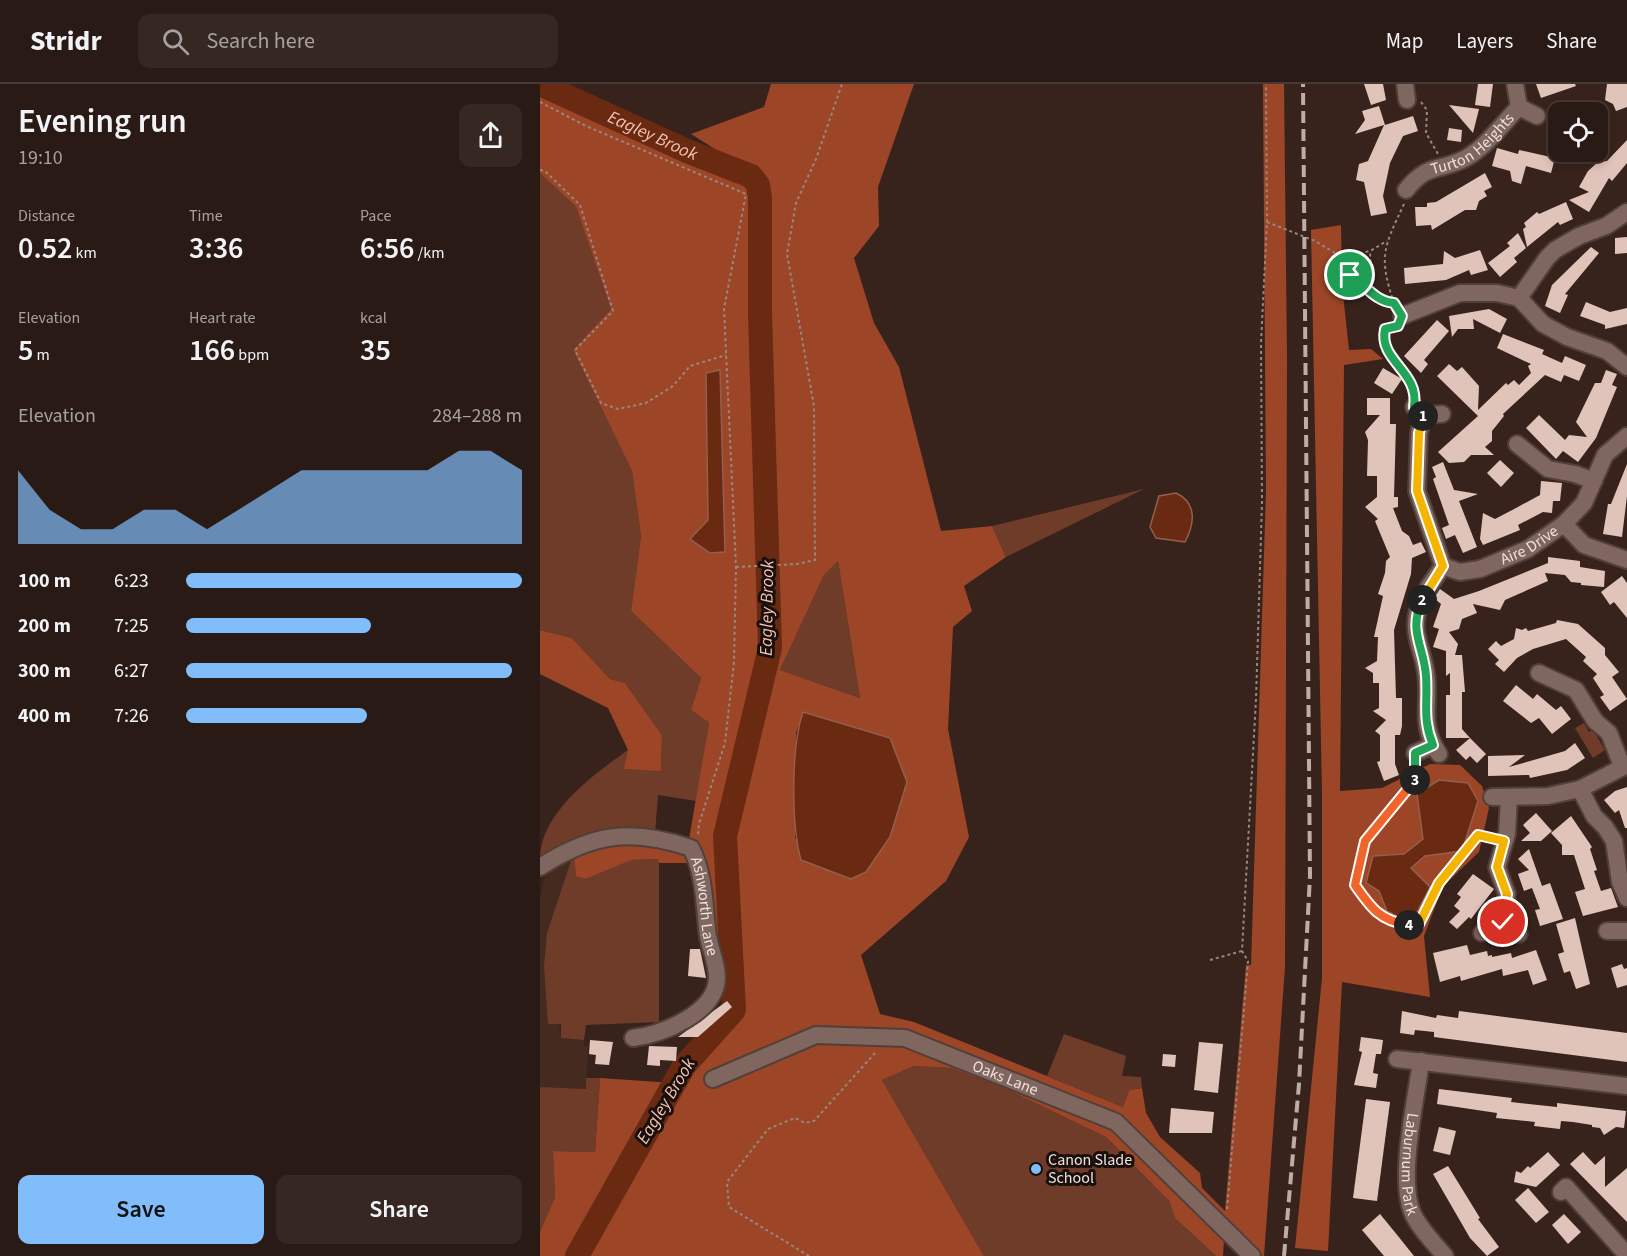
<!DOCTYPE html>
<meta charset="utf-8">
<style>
body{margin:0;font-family:"Source Sans 3",sans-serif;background:#362722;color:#f1f3f6;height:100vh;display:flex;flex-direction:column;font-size:22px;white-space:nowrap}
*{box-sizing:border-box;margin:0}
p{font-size:20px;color:#a5a1a0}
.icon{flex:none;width:33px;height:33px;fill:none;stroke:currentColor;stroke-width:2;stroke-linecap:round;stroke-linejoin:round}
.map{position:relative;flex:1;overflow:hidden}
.drawer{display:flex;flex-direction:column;background:#2a1a15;width:540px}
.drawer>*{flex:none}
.tools{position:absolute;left:1008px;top:18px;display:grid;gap:12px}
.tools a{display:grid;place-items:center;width:60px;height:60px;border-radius:12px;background:#2a1a15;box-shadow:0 3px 9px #0003,0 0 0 2px #463834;font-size:30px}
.pin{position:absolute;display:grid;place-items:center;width:51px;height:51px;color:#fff;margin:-26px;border:3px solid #fff;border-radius:50%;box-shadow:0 2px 6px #0007}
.km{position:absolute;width:30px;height:30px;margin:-15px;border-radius:50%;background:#222;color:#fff;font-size:16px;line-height:30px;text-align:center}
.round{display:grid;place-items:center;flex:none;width:63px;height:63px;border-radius:12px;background:#362722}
.head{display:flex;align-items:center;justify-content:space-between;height:102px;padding:0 18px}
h1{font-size:33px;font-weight:600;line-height:45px}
.metrics{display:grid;grid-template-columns:repeat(3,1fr);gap:9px;height:102px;padding:6px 18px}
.metrics div{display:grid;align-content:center}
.metrics b{font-size:30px;font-weight:600}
.metrics small{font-size:16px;font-weight:400}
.metrics p{font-size:16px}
.chart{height:168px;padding:12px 18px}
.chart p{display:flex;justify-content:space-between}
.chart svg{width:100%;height:108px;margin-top:6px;fill:#80bdfa;opacity:.7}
.cta{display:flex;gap:12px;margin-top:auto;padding:12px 18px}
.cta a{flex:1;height:69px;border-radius:12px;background:#80bdfa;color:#111;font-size:24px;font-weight:600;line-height:69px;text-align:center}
.cta a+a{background:#362722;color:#f1f3f6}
ul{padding:0 18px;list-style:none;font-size:20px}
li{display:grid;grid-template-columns:96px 72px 1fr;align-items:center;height:45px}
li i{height:15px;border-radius:8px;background:#80bdfa}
header{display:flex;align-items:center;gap:36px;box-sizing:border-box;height:84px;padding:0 30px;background:#2a1a15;border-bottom:2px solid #463834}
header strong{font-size:28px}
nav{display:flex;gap:33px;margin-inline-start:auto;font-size:21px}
.search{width:420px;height:54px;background:#362722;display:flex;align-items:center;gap:15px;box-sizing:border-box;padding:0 21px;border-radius:12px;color:#a5a1a0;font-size:22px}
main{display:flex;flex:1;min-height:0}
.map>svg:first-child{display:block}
.built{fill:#452a20}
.green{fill:#6f3c2a}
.forest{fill:#9c4627;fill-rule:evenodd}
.water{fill:#6a2911;stroke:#92604e;stroke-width:1.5}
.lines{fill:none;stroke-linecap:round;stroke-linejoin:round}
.river{stroke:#6a2911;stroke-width:24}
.building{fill:#e0c4ba}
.minor-casing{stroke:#513f39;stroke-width:20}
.path{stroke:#988781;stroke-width:2;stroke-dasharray:3 3;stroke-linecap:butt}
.minor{stroke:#7f665e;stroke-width:16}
.rail{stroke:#bdada7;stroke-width:4;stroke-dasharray:12 6;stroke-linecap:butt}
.split-1-casing{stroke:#fff;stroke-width:12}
.split-2-casing{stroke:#fff;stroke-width:12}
.split-3-casing{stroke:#fff;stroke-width:12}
.split-4-casing{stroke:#fff;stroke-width:12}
.split-5-casing{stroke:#fff;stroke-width:12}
.split-1{stroke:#22a559;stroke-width:8}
.split-2{stroke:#f5b400;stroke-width:8}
.split-3{stroke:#22a559;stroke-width:8}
.split-4{stroke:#f0652b;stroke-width:8}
.split-5{stroke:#f5b400;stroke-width:8}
.poi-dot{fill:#80bdfa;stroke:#190f0c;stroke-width:2}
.labels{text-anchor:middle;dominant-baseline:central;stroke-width:6;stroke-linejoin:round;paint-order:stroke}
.street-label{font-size:16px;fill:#efe1dc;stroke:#190f0c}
.poi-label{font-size:16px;fill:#efe1dc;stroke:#190f0c;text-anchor:start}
.water-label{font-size:18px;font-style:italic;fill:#f5c3b2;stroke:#190f0c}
</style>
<header>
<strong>Stridr</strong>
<div class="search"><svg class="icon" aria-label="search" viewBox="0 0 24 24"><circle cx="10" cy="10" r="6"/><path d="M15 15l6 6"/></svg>Search here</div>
<nav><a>Map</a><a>Layers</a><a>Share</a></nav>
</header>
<main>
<section class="drawer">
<div class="head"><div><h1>Evening run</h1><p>19:10</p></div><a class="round"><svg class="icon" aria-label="share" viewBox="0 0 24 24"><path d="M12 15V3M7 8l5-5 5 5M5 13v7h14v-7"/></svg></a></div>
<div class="metrics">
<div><p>Distance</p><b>0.52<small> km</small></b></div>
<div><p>Time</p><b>3:36</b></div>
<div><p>Pace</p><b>6:56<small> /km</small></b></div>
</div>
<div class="metrics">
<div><p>Elevation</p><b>5<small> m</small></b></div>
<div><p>Heart rate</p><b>166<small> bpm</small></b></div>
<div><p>kcal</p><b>35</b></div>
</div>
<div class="chart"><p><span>Elevation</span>284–288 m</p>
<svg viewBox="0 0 160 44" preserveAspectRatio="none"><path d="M0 44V14L10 30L20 38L30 38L40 30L50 30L60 38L70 30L80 22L90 14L100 14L110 14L120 14L130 14L140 6L150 6L160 14V44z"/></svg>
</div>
<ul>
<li><b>100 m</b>6:23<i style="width:100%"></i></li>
<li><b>200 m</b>7:25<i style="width:55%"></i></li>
<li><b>300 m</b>6:27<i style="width:97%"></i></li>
<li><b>400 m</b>7:26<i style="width:54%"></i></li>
</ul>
<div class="cta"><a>Save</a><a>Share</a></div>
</section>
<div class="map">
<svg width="1087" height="1172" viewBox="0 0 1087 1172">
<rect width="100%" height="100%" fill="#38231c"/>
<!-- built -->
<polygon class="built" points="34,768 7,849 21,954 44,956 44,962 48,962 46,1005 0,1003 0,814 6,786"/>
<!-- green -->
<g class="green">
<path d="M0,89L36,123L71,225L33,266L92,387L101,452L91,527L161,594L151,626L169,639L156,717L118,711L115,749L0,775C0,729 54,690 88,666L121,687L122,651L85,599L70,595L32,554L0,546Z"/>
<polygon points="604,405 466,473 452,442"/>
<polygon points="298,477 320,614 240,586 284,491"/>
<polygon points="1044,639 1049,648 1053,646 1065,666 1053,674 1035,644"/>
<polygon points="34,768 46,795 90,776 117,775 119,779 119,938 46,941 44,956 21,954 21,940 8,940 4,882 7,849"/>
<polygon points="524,950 586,972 582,992 601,993 602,1004 589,1006 583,1023 507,992"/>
<polygon points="374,982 411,984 466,1005 566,1053 629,1117 635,1134 676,1172 444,1172 342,996"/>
<polygon points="46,994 60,994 55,1068 13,1067 15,1113 0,1148 0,1003 46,1005"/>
</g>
<!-- forest -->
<g class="forest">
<path d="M231,0H374L338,103L339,142L314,174L334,239L359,283L401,447L452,442L466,473L424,502L432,527L413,543L408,645L429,753L406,797L321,871L340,930L374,938L583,1023L589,1006L602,1004L606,1029L620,1053L660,1089L662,1104L685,1127L706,881H711L726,407L723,0H744L747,275L745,883L724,1172H720L685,1137L683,1172H676L635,1134L629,1117L566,1053L466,1005L411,984L374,982L342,996L444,1172H43L125,1012L30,1172H0V1148L15,1113L13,1067L55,1068L60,994L133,999L144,982L194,926L192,894L167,853L149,755L169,639L151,626L161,594L91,527L101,452L92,387L33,266L71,225L36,123L0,89V9L31,26L214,101L213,228L229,545V228L224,96L151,50L224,23ZM168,436L170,468L151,455ZM298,477L320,614L240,586L284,491ZM264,628L350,654L367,698L255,755L256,649Z"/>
<polygon points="801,141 802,201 809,266 831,265 843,275 804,281 800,707 842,704 890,680 920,681 942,702 949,724 939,768 903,802 884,852 890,913 802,898 788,1167 755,1164 782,894 782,709 771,146"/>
<polygon points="0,546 32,554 70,595 85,599 122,651 121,687 84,685 88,666 68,624 0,590"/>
<polygon points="81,759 145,764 151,781 147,779 119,779 117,775 91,776 46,795 36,792 34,768"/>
</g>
<!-- water -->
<g class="water">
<polygon points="180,286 185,468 170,469 150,455 168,436 166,289"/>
<path d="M636,409C657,419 655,439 645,458L616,454L610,443L619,412Z"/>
<path d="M263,628L350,654L367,698L350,753L326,788L311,795L261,776C251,740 251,663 263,628Z"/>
<polygon points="899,696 928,699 938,717 922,767 885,772 871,784 890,803 871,840 847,827 839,807 826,799 833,772 864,770 883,755 877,710"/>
</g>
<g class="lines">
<!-- river -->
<path class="river" id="s1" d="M0,0L147,67L211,92L218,101L220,114V230L230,564L185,752L194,926L144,982L37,1172"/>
</g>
<!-- building -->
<g class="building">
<polygon points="824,0 843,0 846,16 831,21"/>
<polygon points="938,0 953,0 950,23 935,21"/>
<polygon points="996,0 1035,0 1036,2 1001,14"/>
<polygon points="1067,0 1087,0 1087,23 1076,27 1073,20 1065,16"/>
<polygon points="909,21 939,25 933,49"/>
<polygon points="839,22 845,41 873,32 878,47 863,52 850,79 843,112 847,129 831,132 824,98 816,96 819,80 828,77 844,41 815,50 825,36 822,27"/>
<polygon points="909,44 922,46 921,58 907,56"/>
<polygon points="1087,56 1087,79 1072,97 1069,94 1049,128 1029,116 1049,108 1039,103 1048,87 1058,78 1067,77"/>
<polygon points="957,64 978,70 979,66 1015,74 1011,89 986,82 981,100 972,97 970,87 952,82"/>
<polygon points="945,89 952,103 944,107 947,112 939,117 936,126 925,126 892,146 891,141 876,142 875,123 887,123 887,119 896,118"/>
<polygon points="1026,118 1033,135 1020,141 1018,138 987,163 983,145 986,143 984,139 997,128 999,130"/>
<polygon points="978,149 986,164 974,174 977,178 960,193 948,179 970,162 967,159"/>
<polygon points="1087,153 1087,169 1075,170 1075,154"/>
<polygon points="1051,163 1059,169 1025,210 1028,211 1020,229 1005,222 1012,201"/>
<polygon points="940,166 948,186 931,191 929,186 906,196 865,200 864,184 903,180 904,167 915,174"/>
<polygon points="1046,218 1070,228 1087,224 1087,240 1065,245 1065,241 1040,232"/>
<polygon points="949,225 967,235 960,249 933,235 934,245 918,245 912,253 909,232"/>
<polygon points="897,236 909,247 884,276 888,280 881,289 864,272"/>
<polygon points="963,250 1004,266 1002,270 1022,279 1025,272 1046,281 1039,297 1024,291 1021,298 1005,291 963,330 964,332 952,347 952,357 945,363 954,371 931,371 924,378 909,379 898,368 938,332 897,292 909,280 917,287 922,283 939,302 938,326 966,299 968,301 974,296 979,301 991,289 988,282 991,280 957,264"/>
<polygon points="843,284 862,295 852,310 834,299"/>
<polygon points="1066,286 1077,290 1072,301 1077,303 1056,354 1038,378 1023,367 1016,375 986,344 999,331 1025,356 1029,351 1047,353 1036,338 1055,299 1061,299"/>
<polygon points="827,314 850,314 850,340 856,340 854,413 858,413 858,423 853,424 862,447 869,452 873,461 881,458 886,468 872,474 871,490 854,546 856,614 862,614 862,642 860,651 855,651 855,680 859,691 844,697 837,678 840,677 840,651 835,647 846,636 833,627 839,624 839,599 833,599 833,589 825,584 837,577 838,553 834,553 843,512 838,510 845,489 846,477 850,473 835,437 838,435 825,423 837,413 837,392 827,392 828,356 825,348 840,331 827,331"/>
<polygon points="960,376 974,389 961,403 947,389"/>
<polygon points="903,378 914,406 938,410 919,417 937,463 923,469 915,451 906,455 902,444 909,441 893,395 896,393 892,383"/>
<polygon points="1087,380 1087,412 1082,453 1063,450 1068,420 1071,420"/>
<polygon points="1001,397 1022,399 1020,417 1013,417 1012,429 1003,428 978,441 980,446 943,461 940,455 943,429 955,435 976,424 1000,411"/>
<polygon points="1008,473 1040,477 1040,483 1065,487 1064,503 1041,501 1041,499 1031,498 1025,491 1005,489 1008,497 965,516 960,526 933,520 937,529 922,535 919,545 909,548 918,560 915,571 922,571 925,608 922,608 922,645 930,654 906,654 906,611 910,611 910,589 906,592 906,567 893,563 899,545 893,543 901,520 894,514 900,505 914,515 939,507 1008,479"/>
<polygon points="1082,492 1087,499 1087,534 1074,518 1070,521 1061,508"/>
<polygon points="1017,536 1038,540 1065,564 1065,571 1079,588 1072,593 1087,615 1070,627 1060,613 1064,611 1053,594 1057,590 1043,577 1046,573 1026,555 993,565 977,574 964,588 955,580 959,576 948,565 956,557 961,562 974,555 976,544 982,546 986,544 988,547 1016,539"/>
<polygon points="976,601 993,615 997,610 1016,626 1021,622 1031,635 1012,650 999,634 991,639 963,617"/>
<polygon points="930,654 946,670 937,679 930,672 926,676 916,666"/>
<polygon points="1035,659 1045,674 1027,686 990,694 989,691 948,692 948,672 985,671 969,683 1025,667"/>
<polygon points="1087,703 1087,744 1085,744 1079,726 1075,729 1064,716 1075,707"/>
<polygon points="996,729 1012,747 1001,757 981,757 990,749 983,741"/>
<polygon points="1031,732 1052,763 1050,765 1057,786 1054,787 1061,807 1071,804 1078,823 1043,832 1035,808 1045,805 1034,771 1022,771 1022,761 1011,749"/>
<polygon points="989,765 1002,802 1010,799 1023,835 1000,842 995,826 1000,825 992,804 984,807 978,790 989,786 978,775"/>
<polygon points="933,790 954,805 931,835 929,833 917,845 909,838 920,827 914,822 921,813 917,810"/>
<polygon points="1035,834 1050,900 1036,905 1030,887 1024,889 1018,870 1024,868 1016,840"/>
<polygon points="927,861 930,871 947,867 948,872 952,871 952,873 971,869 972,874 996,866 1007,896 993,901 988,886 963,892 962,885 921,897 920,892 900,898 893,869"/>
<polygon points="150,865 160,865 166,894 148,892"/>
<polygon points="1082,880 1084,885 1087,884 1087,901 1077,904 1071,884"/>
<polygon points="187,917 192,923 158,953 138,953"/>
<polygon points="862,927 896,934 897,931 918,934 919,927 1087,949 1087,978 894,953 894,948 875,946 874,951 860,949"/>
<polygon points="821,953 843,956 841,970 836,970 833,989 838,990 836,1004 814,1001 822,968 819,967"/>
<polygon points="50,956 73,958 69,981 55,980 56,971 49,970"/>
<polygon points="659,958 683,960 678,1009 654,1006"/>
<polygon points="109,962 137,963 136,977 120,976 120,982 107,981"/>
<polygon points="623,970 636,971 635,983 622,982"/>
<polygon points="899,1005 972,1014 971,1018 1017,1023 1017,1019 1086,1027 1084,1044 1076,1043 1064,1051 1060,1044 1052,1043 1052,1041 1033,1038 1021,1037 1020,1045 994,1042 995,1038 956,1034 957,1029 897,1020"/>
<polygon points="826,1015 850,1018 837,1117 813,1114"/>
<polygon points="631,1024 674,1028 672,1049 629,1049"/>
<polygon points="899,1043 916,1047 910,1071 893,1067"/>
<polygon points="1008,1068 1020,1081 996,1103 974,1098 976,1087 981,1089 988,1082 990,1084"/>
<polygon points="1043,1068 1055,1081 1065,1072 1065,1103 1087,1084 1087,1138 1030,1080"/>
<polygon points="908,1082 940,1134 938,1135 959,1163 947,1172 930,1154 893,1090"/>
<polygon points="988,1104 1009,1128 996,1139 975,1116"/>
<polygon points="840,1130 858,1152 874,1172 844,1172 822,1146"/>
<polygon points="1024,1130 1041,1148 1028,1160 1012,1141"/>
</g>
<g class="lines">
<defs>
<g id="minor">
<polyline points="865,0 867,16"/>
<polyline points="979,23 997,32"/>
<path id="s2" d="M866,106C888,78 900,88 926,74C946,63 963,39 979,23L975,0"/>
<polyline points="979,214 1007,174 1015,166 1039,152 1066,142 1087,128"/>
<polyline points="862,232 920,209 957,209 979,214 1003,240 1027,253 1067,267 1087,283"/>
<polyline points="874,323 884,331 902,330"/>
<polyline points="884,331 879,349 877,407 903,482"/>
<polyline points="977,360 1008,385 1035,390 1054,397"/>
<polyline points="1024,440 1044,461 1087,476"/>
<path id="s3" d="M903,482L920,488L940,485L988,465L1024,440L1044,419L1065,371L1087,352"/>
<polyline points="999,589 1036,606 1055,637 1069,649 1082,682"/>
<polyline points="875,669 893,661"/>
<path d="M899,670C878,639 891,621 886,589C883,567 871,549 878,526C882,509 894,496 903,482"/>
<polyline points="1040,705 1054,732 1065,743 1074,757 1080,798 1087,814"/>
<polyline points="952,713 1008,712 1040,705 1087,681"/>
<path id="s4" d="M0,783C53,749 91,744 151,764C164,789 164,816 167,844C168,862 177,876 177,894C176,929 123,950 93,954"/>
<polyline points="963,838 967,810 957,783 967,750 969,713"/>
<polyline points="1067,847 1087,847"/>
<polyline points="942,849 949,842 963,838 979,850"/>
<polyline points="857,975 1087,1002"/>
<path id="s5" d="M881,977C876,1016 858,1093 872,1128C879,1144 893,1158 905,1172"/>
<path id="s6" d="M173,995L276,951L365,954L576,1038L712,1172"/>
<polyline points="1021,1108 1026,1103 1087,1171"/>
</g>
</defs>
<!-- minor casing -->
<use href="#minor" class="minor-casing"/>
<!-- path -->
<g class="path">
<polyline points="0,18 46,42 206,110 184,225 196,483 194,578 185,659 159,740 158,751"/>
<polyline points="881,18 887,26 886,49 898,70"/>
<polyline points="0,86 5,87 40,121 73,227 35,266 61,319 78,325 106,319 133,302 150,282 186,271"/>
<path d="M727,138L775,157L802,173L810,191L824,200L832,211L844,218L854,219C838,172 844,163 864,120"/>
<polyline points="802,173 830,167 847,157"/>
<polyline points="821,198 831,189 830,167"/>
<path d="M851,242L845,245C839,271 868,286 876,308"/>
<polyline points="196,483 257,480 275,476 274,322 247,170 256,119 276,75 302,0"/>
<path d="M876,684L875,696L825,757L815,801C834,829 843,838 877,842L899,799L938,751L951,754"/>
<polyline points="670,876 702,867"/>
<polyline points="687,1125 708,877 702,867 716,615 722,418 721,259 727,138 726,0"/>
<polyline points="269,1172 189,1123 187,1098 228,1045 255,1034 265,1039 274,1037 335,969"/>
</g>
<!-- minor -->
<use href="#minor" class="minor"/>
<!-- rail -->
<polyline class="rail" points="744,1172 759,1000 770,792 763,0"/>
</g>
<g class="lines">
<defs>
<path id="split-1" d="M810,191C826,201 834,217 854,219L862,232L858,242L845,245C838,277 880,287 874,323L883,332"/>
<polyline id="split-2" points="882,516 903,482 877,407 879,349 883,332"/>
<path id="split-3" d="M875,696V669L893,661C882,634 888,619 886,592C884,562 868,548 882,516"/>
<path id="split-4" d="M869,841C840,837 831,824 815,801L825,757L875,696"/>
<polyline id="split-5" points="869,841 878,842 899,799 938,751 964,757 957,783 967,810 963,838"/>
</defs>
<!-- split-1 casing -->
<use href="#split-1" class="split-1-casing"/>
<!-- split-2 casing -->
<use href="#split-2" class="split-2-casing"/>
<!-- split-3 casing -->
<use href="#split-3" class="split-3-casing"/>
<!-- split-4 casing -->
<use href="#split-4" class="split-4-casing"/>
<!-- split-5 casing -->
<use href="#split-5" class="split-5-casing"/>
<!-- split-1 -->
<use href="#split-1" class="split-1"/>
<!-- split-2 -->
<use href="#split-2" class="split-2"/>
<!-- split-3 -->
<use href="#split-3" class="split-3"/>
<!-- split-4 -->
<use href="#split-4" class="split-4"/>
<!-- split-5 -->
<use href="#split-5" class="split-5"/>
</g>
<!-- markers -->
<circle class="poi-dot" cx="496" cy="1085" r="6"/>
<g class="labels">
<!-- street labels -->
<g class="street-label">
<text stroke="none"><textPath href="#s2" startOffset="82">Turton Heights</textPath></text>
<text stroke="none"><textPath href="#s3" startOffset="93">Aire Drive</textPath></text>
<text stroke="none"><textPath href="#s4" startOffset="219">Ashworth Lane</textPath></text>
<text stroke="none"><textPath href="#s6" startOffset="309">Oaks Lane</textPath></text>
<text stroke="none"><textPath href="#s5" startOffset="104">Laburnum Park</textPath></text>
</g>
<!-- poi labels -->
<g class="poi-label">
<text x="508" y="1076">Canon Slade<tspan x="508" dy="18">School</tspan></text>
</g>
<!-- water labels -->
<g class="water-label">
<text stroke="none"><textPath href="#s1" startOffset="124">Eagley Brook</textPath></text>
<text transform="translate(227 524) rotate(-89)">Eagley Brook</text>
<text transform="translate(126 1017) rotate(-59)">Eagley Brook</text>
</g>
</g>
</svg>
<div class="tools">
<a><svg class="icon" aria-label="locate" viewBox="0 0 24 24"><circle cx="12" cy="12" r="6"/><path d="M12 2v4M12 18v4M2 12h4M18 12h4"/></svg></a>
</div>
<div class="pin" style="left:810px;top:191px;background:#1e9e55"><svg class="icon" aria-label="arrive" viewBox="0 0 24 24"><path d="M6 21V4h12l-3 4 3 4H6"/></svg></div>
<div class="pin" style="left:963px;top:838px;background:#d93025"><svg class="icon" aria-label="check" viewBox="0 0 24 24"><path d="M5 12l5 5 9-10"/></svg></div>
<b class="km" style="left:883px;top:332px">1</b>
<b class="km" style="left:882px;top:516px">2</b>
<b class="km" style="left:875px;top:696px">3</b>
<b class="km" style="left:869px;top:841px">4</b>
</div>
</main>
